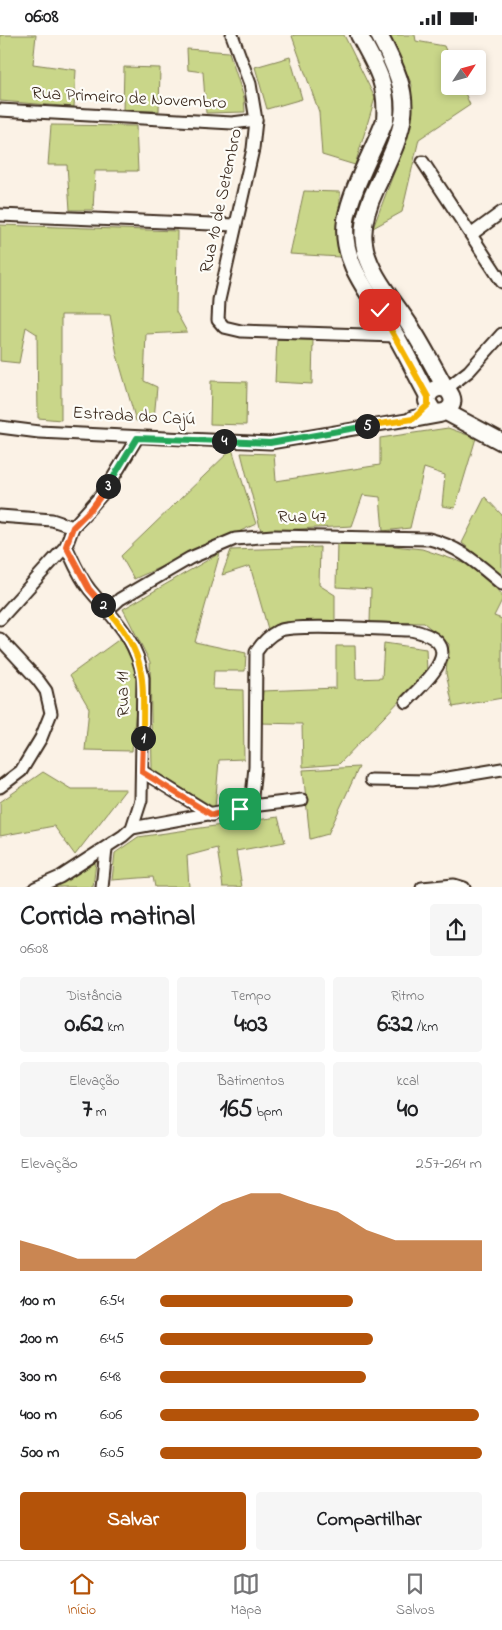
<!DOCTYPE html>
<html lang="pt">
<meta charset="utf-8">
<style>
body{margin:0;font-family:"Indie Flower",sans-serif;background:#f6f6f6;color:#202124;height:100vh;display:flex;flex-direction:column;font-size:19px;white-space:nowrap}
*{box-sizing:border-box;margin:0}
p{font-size:16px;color:#757577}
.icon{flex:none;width:28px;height:28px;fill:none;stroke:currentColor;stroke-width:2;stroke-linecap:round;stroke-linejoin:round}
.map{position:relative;height:852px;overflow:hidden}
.details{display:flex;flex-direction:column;background:#fff;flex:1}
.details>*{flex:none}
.needle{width:32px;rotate:54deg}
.buttons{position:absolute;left:441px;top:15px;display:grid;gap:10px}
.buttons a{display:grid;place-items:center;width:45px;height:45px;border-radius:5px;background:#fff;box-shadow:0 2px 8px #0003;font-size:25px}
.pin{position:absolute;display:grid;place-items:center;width:42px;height:42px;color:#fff;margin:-21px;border-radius:10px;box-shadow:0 2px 8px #0006}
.km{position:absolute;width:25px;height:25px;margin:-12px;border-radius:50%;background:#222;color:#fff;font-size:14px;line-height:25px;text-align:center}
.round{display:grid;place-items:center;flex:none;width:52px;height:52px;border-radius:5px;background:#f6f6f6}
.overview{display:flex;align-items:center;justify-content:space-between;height:85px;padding:0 20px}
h1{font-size:28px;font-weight:700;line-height:38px}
.metrics{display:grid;grid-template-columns:repeat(3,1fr);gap:8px;height:85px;padding:5px 20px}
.metrics div{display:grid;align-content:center;border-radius:5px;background:#f6f6f6;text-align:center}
.metrics b{font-size:25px;font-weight:700}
.metrics small{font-size:14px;font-weight:400}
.metrics p{font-size:14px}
.chart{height:140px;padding:10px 20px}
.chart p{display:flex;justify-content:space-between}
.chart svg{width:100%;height:90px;margin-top:5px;fill:#b45309;opacity:.7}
.cta{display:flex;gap:10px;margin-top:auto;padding:10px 20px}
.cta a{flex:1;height:58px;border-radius:5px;background:#b45309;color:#fff;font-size:20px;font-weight:700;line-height:58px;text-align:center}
.cta a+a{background:#f6f6f6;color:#202124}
ul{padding:0 20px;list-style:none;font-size:16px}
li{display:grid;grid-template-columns:80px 60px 1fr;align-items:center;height:38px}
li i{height:12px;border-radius:6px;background:#b45309}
.status{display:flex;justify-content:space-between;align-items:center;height:35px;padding:0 25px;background:#fff;direction:ltr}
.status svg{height:14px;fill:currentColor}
.dock{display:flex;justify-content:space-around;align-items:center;height:70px;border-top:1px solid #e0e0e0;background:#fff;font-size:14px;color:#757577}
.dock a{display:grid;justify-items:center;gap:2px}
.dock .active{color:#b45309}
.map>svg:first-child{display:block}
.green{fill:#c9d689;stroke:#828054}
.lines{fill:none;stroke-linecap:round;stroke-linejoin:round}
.street-casing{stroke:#3b2a1e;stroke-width:15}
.secondary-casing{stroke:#3b2a1e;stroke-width:20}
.street{stroke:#fdfcf7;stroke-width:11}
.secondary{stroke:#fdfcf7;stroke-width:16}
.split-1-casing{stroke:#fff;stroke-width:10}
.split-2-casing{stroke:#fff;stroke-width:10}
.split-3-casing{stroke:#fff;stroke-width:10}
.split-4-casing{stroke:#fff;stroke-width:10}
.split-5-casing{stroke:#fff;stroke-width:10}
.split-6-casing{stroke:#fff;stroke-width:10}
.split-1{stroke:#f0652b;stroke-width:6}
.split-2{stroke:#f5b400;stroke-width:6}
.split-3{stroke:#f0652b;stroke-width:6}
.split-4{stroke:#22a559;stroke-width:6}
.split-5{stroke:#22a559;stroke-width:6}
.split-6{stroke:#f5b400;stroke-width:6}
.labels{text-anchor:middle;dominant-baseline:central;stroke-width:4.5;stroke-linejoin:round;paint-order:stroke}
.street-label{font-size:18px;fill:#3b2a1e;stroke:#fdfcf7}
</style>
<div class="status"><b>06:08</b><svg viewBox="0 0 49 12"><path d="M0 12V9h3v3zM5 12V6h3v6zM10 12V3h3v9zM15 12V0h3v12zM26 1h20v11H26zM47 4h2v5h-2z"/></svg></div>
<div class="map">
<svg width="502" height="853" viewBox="0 0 502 853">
<rect width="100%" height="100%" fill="#fbf2e6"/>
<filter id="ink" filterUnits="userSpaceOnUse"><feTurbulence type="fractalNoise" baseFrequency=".02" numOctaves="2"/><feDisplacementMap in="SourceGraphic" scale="10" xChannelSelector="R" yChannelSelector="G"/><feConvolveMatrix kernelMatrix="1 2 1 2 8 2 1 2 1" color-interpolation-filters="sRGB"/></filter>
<g filter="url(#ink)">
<!-- green -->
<g class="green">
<polygon points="0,0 36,0 33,29 76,35 74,72 0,66"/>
<polygon points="295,0 344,0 375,63 355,130 322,120 319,77 292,1"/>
<polygon points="389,0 415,0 416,6 444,11 450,25 450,51 462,51 470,70 419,104 402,177 373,193 404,111 412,50"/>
<polygon points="187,14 229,17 244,63 245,77 206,78 203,37 188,35"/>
<polygon points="290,22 302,64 267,74 255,32"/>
<polygon points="124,32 160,33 159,76 123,75"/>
<polygon points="51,90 136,91 138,136 95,136 93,175 70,175 67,130 48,130"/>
<polygon points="304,156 340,157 340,222 290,219"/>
<polygon points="0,190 177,196 176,277 187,297 146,299 144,346 157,352 154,384 136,386 117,320 110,280 61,280 61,385 38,383 37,299 26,292 19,328 0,326"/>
<polygon points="277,304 313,305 312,349 275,347"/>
<polygon points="211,346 247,347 246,390 210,389"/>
<polygon points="448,393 476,403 455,473 442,471 445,440 424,433 410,493 383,496 380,462 363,460 352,491 261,496 241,418 274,419 276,446 380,430 380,403"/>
<polygon points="232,414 256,489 134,544 121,521"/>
<polygon points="485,462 502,480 502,541 462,508"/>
<polygon points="337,505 422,514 467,529 502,559 502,565 494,581 502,584 502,663 453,672 446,638 449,609 424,588 370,587 371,554 336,552"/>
<polygon points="320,512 319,550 335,560 335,588 268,594 250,531 222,540 231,515"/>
<polygon points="220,518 195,607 246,618 245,636 214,636 213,654 243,655 244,724 219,725 215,773 152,735 150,627 123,574"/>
<polygon points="121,603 139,641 132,716 85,715 89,673 70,640"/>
<polygon points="384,608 426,614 427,637 339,729 303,732 302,689 260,688 263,656 336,653 336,611 355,611 356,644 382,643"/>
<polygon points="359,732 328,799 310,804 303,735"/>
<polygon points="43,737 71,754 126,754 75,820 54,791 0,801 0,767"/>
<polygon points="278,782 285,807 236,816 242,852 223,852 217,813 187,821 189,852 155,852 153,842 112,845 115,818 138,802"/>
<polygon points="96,827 93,852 48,852"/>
</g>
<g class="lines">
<defs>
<g id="street">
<polyline points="232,0 250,49 256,85 253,114 219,265 218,285 224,292 241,296 396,301"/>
<polyline points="0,75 232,88 256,85"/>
<polyline points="423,127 502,247"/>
<polyline points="0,180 235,190"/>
<polyline points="472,199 502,177"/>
<polyline points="446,354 469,336 502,299"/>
<polyline points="0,392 39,397 270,408 413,384"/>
<polyline points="0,481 52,485 73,492"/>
<path d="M108,575L120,564L190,523L235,504L273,501L429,504C459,511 479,530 502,549"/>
<polyline points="0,584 66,511"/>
<polyline points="0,604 38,645 46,656 51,678 41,703 21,736 0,752"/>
<polyline points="143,737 212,780"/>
<polyline points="371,745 430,746 502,734"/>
<polyline points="251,771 302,765"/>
<path d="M132,793L251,771L255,732L256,617C262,608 268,601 278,596C294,588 387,595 411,595C471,608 429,643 406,667"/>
<path d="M35,853L60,842L123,801L132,793L141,765L143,643C137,604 114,584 90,555C79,542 73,526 66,511L73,492L105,456L137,403"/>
<polyline points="102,853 106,814"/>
<polyline points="422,853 454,850 464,853"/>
</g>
<g id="secondary">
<path d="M359,0C376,31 388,49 385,85C374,115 351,154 346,185C339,229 375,265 396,301C407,320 417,341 428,361"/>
<path d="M379,0C416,69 408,85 376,153C368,170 361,189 364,208C368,238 394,266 410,291C423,311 434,333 446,354C460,366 449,382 433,376L427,366C429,355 437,351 446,354"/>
<polyline points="446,377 502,407"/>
<polyline points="413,384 440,379"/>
</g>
</defs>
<!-- street casing -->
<use href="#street" class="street-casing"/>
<!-- secondary casing -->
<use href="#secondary" class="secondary-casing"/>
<!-- street -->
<use href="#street" class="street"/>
<!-- secondary -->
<use href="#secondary" class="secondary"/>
</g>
</g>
<g class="lines" filter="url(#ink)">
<defs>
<polyline id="split-1" points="143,703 142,737 212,780 240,774"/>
<path id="split-2" d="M103,570C148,620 143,640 143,703"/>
<polyline id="split-3" points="103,570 89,554 66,511 73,492 92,473 108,451"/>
<polyline id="split-4" points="108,451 137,403 224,406"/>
<polyline id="split-5" points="224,406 270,408 367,391"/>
<polyline id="split-6" points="367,391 413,384 428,370 428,362 380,275"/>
</defs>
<!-- split-1 casing -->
<use href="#split-1" class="split-1-casing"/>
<!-- split-2 casing -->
<use href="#split-2" class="split-2-casing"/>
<!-- split-3 casing -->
<use href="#split-3" class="split-3-casing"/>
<!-- split-4 casing -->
<use href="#split-4" class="split-4-casing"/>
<!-- split-5 casing -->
<use href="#split-5" class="split-5-casing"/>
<!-- split-6 casing -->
<use href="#split-6" class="split-6-casing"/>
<!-- split-1 -->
<use href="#split-1" class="split-1"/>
<!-- split-2 -->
<use href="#split-2" class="split-2"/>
<!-- split-3 -->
<use href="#split-3" class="split-3"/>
<!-- split-4 -->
<use href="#split-4" class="split-4"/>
<!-- split-5 -->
<use href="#split-5" class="split-5"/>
<!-- split-6 -->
<use href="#split-6" class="split-6"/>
</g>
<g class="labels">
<!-- street labels -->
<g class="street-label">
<text transform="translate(129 64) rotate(3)">Rua Primeiro de Novembro</text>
<text transform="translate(222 166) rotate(-78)">Rua 10 de Setembro</text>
<text transform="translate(134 382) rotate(3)">Estrada do Cajú</text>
<text x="302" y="483">Rua 47</text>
<text transform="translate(124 659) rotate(-92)">Rua 11</text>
</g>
</g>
</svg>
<div class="buttons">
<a><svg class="needle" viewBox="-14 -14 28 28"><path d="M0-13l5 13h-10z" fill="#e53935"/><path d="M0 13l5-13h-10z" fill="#757577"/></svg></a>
</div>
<div class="pin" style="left:240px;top:774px;background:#1e9e55"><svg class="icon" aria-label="arrive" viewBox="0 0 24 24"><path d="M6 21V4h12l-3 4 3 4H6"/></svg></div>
<div class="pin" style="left:380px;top:275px;background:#d93025"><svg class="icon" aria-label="check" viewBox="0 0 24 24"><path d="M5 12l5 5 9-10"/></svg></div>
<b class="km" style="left:143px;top:703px">1</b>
<b class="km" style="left:103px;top:570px">2</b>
<b class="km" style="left:108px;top:451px">3</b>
<b class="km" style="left:224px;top:406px">4</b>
<b class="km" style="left:367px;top:391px">5</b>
</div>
<section class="details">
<div class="overview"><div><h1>Corrida matinal</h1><p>06:08</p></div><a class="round"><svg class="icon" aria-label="share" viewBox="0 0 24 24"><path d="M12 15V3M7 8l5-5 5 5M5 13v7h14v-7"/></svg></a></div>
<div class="metrics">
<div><p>Distância</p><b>0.62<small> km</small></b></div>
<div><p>Tempo</p><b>4:03</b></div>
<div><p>Ritmo</p><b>6:32<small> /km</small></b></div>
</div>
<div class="metrics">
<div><p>Elevação</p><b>7<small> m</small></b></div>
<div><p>Batimentos</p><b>165<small> bpm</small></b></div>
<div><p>kcal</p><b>40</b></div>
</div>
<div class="chart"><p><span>Elevação</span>257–264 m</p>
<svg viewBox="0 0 160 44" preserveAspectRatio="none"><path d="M0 44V29L10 33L20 38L30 38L40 38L50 29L60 20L70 11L80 6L90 6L100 11L110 15L120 24L130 29L140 29L150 29L160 29V44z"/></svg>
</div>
<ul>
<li><b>100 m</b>6:54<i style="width:60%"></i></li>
<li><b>200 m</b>6:45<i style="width:66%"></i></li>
<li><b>300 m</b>6:48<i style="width:64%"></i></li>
<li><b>400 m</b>6:06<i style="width:99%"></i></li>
<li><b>500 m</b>6:05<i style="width:100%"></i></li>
</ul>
<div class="cta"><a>Salvar</a><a>Compartilhar</a></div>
</section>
<nav class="dock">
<a class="active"><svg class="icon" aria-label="home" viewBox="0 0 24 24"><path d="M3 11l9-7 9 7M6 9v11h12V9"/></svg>Início</a>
<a><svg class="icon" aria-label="map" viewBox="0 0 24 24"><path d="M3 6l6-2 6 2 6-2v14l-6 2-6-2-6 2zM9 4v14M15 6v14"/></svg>Mapa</a>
<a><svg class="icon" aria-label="saved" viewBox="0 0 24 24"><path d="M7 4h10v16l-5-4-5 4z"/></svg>Salvos</a>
</nav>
